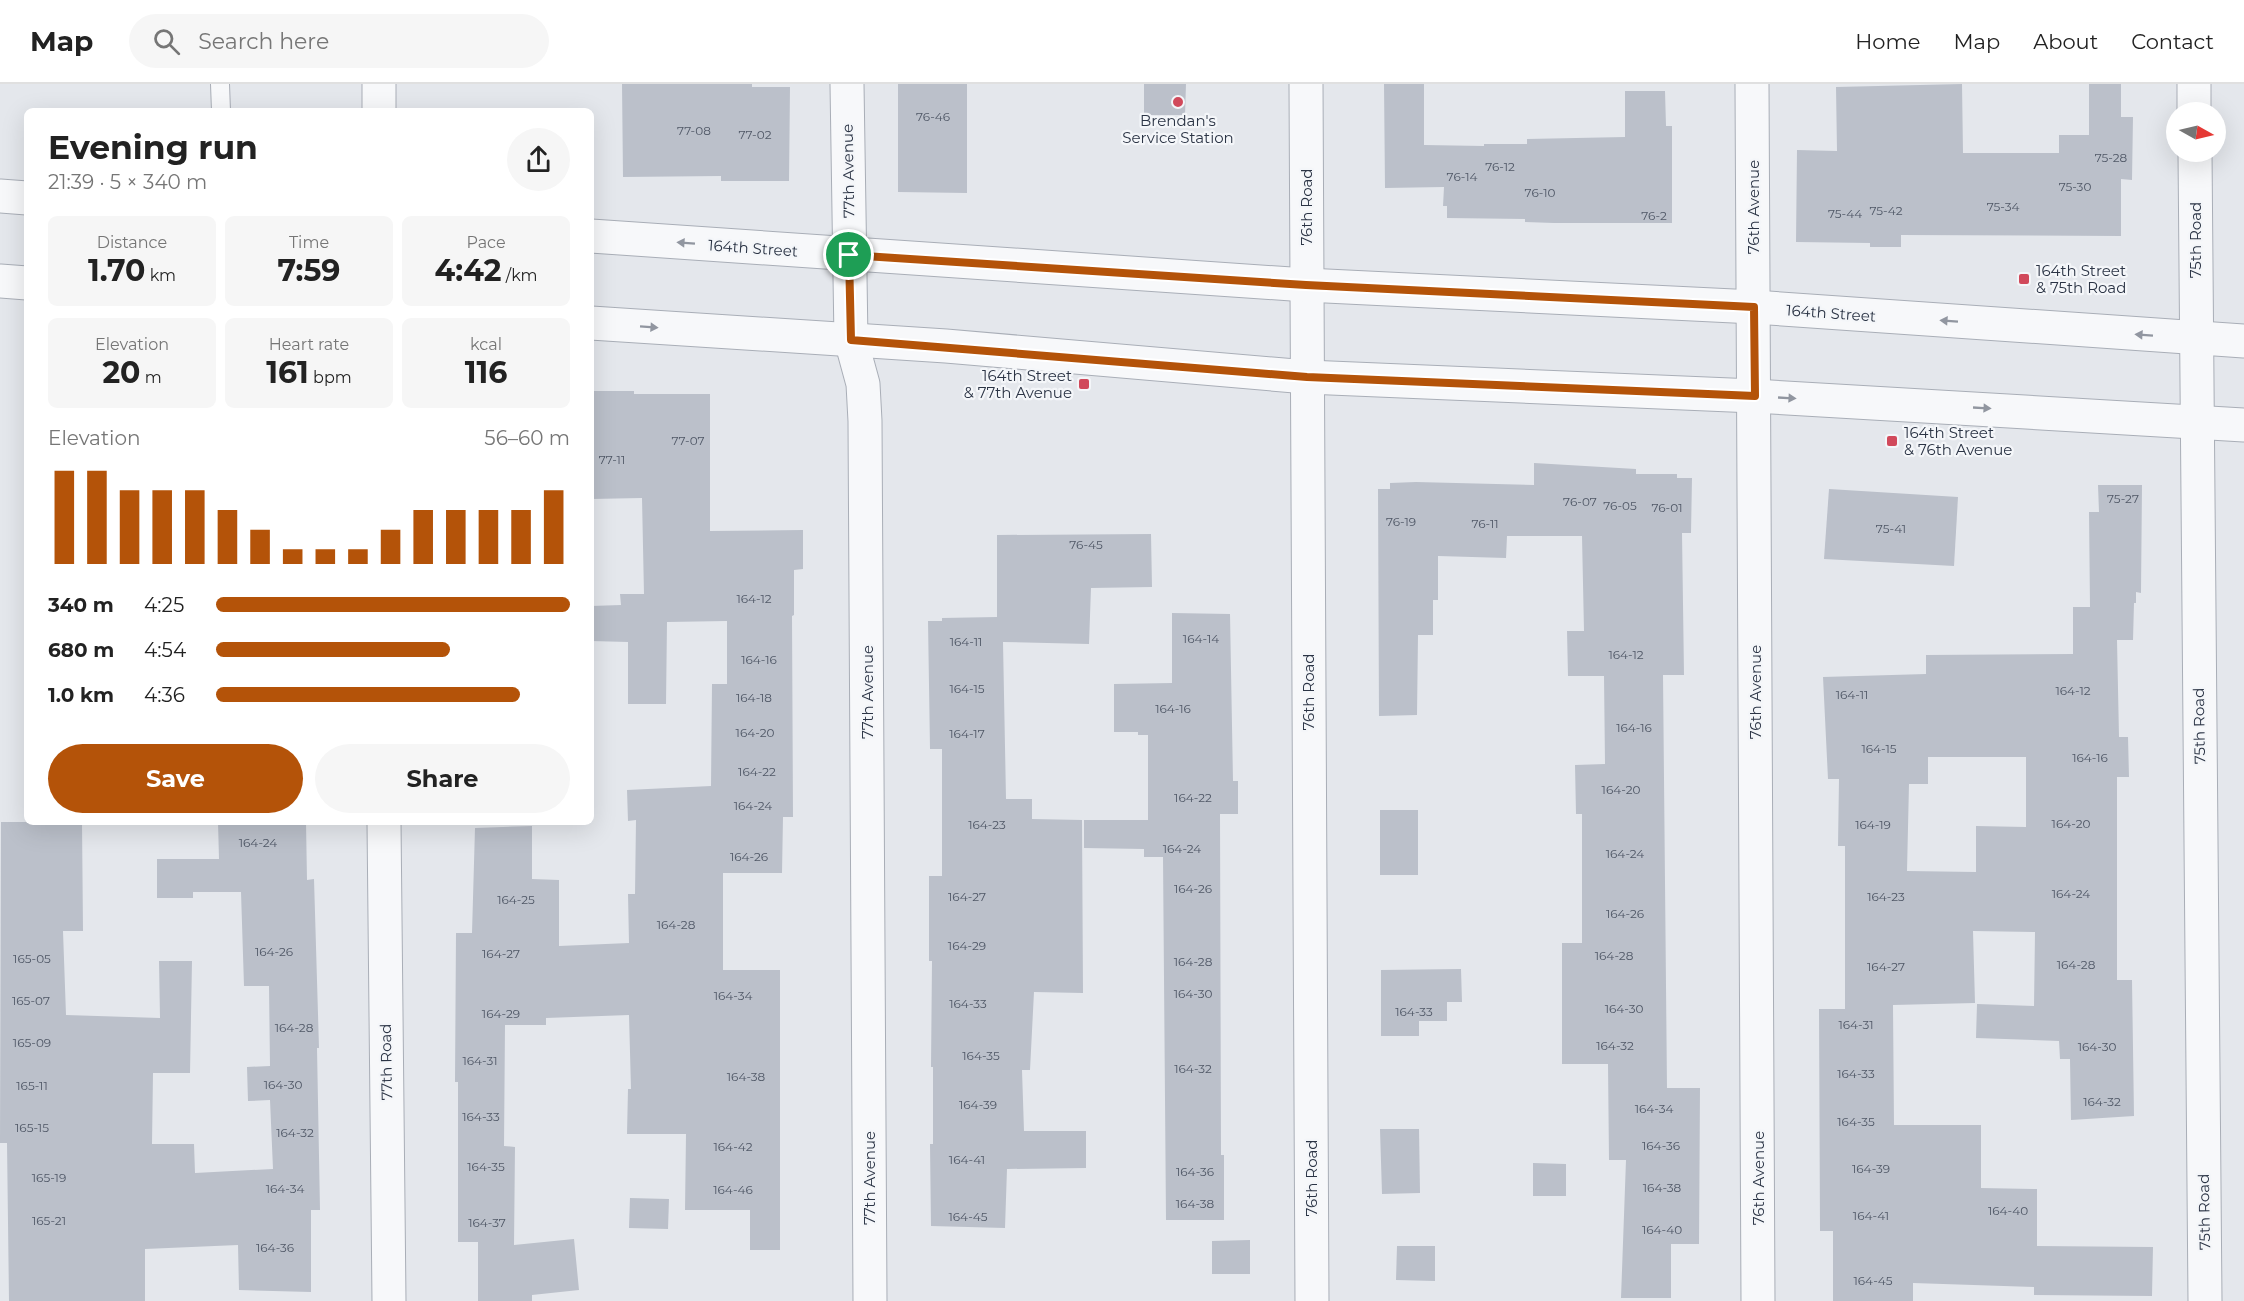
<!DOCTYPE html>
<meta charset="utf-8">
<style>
body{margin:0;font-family:Montserrat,sans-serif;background:#f6f6f6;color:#222;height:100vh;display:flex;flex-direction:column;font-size:22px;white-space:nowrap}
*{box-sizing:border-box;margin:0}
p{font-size:20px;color:#767676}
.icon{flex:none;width:33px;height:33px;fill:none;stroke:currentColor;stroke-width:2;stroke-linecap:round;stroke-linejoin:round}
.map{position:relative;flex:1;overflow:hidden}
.side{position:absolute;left:24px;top:24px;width:570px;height:717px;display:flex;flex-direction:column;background:#fff;border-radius:9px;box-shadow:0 6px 24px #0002}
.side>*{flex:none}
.needle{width:39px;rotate:98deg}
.buttons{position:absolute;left:2166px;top:18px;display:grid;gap:12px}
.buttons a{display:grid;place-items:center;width:60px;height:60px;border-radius:50%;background:#fff;box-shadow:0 6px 24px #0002;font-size:30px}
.pin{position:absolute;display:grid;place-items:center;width:51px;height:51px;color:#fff;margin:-26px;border:3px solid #fff;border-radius:50%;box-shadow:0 2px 6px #0007}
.round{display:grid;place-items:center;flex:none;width:63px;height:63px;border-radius:32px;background:#f6f6f6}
.head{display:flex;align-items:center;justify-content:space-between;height:102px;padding:0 24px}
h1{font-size:33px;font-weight:700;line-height:45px}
.stats{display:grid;grid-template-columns:repeat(3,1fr);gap:9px;height:102px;padding:6px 24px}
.stats div{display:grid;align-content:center;border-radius:9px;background:#f6f6f6;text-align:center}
.stats b{font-size:30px;font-weight:700}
.stats small{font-size:16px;font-weight:400}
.stats p{font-size:16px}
.chart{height:168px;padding:12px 24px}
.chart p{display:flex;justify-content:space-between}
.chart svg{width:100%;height:108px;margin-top:6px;stroke:#b45309;stroke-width:6}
.primary-button{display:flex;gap:12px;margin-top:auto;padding:12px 24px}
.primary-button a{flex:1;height:69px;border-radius:36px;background:#b45309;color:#fff;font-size:24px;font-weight:700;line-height:69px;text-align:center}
.primary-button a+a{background:#f6f6f6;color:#222}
ul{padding:0 24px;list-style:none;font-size:20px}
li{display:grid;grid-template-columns:96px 72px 1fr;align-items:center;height:45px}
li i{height:15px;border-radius:8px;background:#b45309}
header{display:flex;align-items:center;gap:36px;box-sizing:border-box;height:84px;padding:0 30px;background:#fff;border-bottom:2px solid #e0e0e0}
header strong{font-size:28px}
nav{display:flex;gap:33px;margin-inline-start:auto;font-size:21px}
.search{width:420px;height:54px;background:#f6f6f6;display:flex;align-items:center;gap:15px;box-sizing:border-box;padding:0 21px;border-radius:33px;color:#767676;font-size:22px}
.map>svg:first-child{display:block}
.building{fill:#bbc0ca;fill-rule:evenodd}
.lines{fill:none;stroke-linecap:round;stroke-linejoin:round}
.service-casing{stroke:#a9aeb7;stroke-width:20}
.minor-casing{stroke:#a9aeb7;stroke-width:35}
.tertiary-casing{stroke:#a9aeb7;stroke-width:35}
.service{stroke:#f7f8fa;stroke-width:18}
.minor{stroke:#f7f8fa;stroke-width:33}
.tertiary{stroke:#f7f8fa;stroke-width:33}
.oneway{fill:#9196a0}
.route-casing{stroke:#fff;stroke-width:12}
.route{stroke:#b45309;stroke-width:8}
.poi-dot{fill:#d1495b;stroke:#f4f6f9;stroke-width:2}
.labels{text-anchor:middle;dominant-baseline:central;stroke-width:4.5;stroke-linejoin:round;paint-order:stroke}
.number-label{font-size:12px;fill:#4f5766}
.poi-label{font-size:15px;fill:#2b3445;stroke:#f4f6f9;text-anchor:start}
.street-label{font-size:15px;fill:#2b3445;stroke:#f4f6f9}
</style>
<header>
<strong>Map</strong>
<div class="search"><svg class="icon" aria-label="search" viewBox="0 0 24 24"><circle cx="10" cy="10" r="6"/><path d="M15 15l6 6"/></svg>Search here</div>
<nav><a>Home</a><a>Map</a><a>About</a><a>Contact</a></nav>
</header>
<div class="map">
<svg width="2244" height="1217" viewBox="0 0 2244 1217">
<rect width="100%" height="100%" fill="#e4e7ec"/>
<!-- building -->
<g class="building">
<polygon points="622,0 752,0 752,3 790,3 789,97 721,97 721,92 623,93"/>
<polygon points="898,0 967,0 967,109 898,108"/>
<polygon points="1144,0 1186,0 1185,31 1144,31"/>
<polygon points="1384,0 1424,0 1424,61 1484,62 1484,60 1527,60 1527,55 1625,53 1625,7 1665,7 1666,42 1672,42 1672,139 1554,139 1525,138 1525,135 1447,134 1447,122 1443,122 1444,103 1385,104"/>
<polygon points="1962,0 1963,69 2059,69 2059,51 2089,51 2089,0 2121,0 2121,33 2133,33 2132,96 2121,95 2121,152 1901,151 1901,163 1870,163 1870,159 1796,158 1797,66 1837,67 1836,3"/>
<polygon points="591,307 634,307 634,310 710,310 710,447 803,446 803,485 794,486 794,531 792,532 793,733 783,733 782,789 723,789 723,886 780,886 780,1166 750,1166 750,1126 685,1126 686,1050 627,1050 628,1005 631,1005 629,931 546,934 546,941 505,941 504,1062 515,1063 514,1161 574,1155 579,1206 532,1211 532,1217 478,1217 478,1158 458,1158 458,998 455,998 456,849 472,849 475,744 532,742 532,795 559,796 559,862 629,859 628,810 635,810 636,736 628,737 627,706 711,702 712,600 727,600 727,537 667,538 666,620 628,620 628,558 591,557 591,522 621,521 620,510 644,510 642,414 591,415"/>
<polygon points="1534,379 1636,385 1636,390 1677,390 1677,394 1692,394 1691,449 1682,449 1684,591 1663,591 1667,1004 1700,1004 1699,1160 1671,1160 1671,1214 1621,1214 1626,1076 1609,1076 1608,980 1562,980 1562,859 1582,859 1582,730 1576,730 1575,681 1605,680 1604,592 1568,592 1567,547 1584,547 1582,452 1507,452 1506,474 1438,472 1438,516 1433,516 1433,551 1418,551 1417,631 1379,632 1378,405 1390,405 1390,399 1416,398 1534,401"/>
<path d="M2098,401H2142L2141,509L2136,508V519H2134L2133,556H2117L2119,653H2128L2129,693H2117V896H2132L2134,1032L2071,1036L2070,975H2060L2059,957L1976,954L1977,920L2034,922L2035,848L1973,847L1975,919L1893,921L1894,1041H1981V1104L2037,1105V1162L2153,1163L2152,1212L2034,1211V1203L1913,1199V1217H1833V1147H1820L1819,925H1845V762H1838L1839,695H1828L1823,593L1926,590V571L2073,570V523H2090L2089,428H2099ZM1928,673H2026V743L1976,742V788L1907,787L1909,700H1928Z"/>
<polygon points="1829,405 1958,413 1954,482 1824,475"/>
<polygon points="1151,450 1152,503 1091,504 1089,560 1003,558 1006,715 1032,715 1032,735 1082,736 1083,909 1034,908 1030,986 1022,986 1024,1047 1086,1047 1086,1084 1007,1085 1005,1144 931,1142 930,1060 933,1060 933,983 931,983 932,877 929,877 929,792 942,792 942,665 930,665 928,537 942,537 942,534 997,533 997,451"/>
<polygon points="1172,529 1230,530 1233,697 1238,697 1238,730 1220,730 1221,1071 1224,1071 1224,1136 1166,1136 1163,773 1144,773 1144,765 1084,764 1084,736 1148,736 1148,651 1138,651 1138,648 1114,648 1114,600 1172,599"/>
<rect x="1380" y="726" width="38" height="65"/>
<polygon points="1,738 82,738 83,847 63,847 66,931 160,934 159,877 192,877 190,989 153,989 152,1060 194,1060 195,1089 273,1085 270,1016 248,1017 247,983 270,982 269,902 244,902 241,808 193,808 193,814 157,814 157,775 219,775 218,738 306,738 307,796 314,795 319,964 317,964 320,1126 311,1126 311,1208 239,1206 238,1161 145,1165 145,1217 9,1217 7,1059 0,1059"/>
<polygon points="1461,885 1462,918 1447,918 1447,937 1419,937 1419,952 1381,952 1381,886"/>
<polygon points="1380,1045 1419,1045 1420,1109 1382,1110"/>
<polygon points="1533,1079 1566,1080 1566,1112 1533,1112"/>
<polygon points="630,1114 669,1115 668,1145 629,1144"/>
<polygon points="1250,1156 1250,1190 1212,1190 1212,1157"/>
<polygon points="1397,1162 1435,1162 1435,1197 1396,1196"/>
</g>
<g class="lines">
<defs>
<polyline id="service" points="220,0 221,27"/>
<g id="minor">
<polyline points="847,0 851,256 863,300 865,337 870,1217"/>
<polyline points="1306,0 1312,1217"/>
<polyline points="1752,0 1758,1217"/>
<polyline points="2194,0 2194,28"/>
<polyline points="379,27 379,0"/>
<polyline points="2195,68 2205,1217"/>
<polyline points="384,738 389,1217"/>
</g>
<g id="tertiary">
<polyline points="0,112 27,114"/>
<polyline points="591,152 1306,201 1754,223 2244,257"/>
<polyline points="0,197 27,199"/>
<polyline points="591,239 946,262 1307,293 1754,312 2244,341"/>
</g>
</defs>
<!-- service casing -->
<use href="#service" class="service-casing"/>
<!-- minor casing -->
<use href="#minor" class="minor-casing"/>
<!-- tertiary casing -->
<use href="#tertiary" class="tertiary-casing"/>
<!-- service -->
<use href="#service" class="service"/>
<!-- minor -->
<use href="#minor" class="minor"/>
<!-- tertiary -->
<use href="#tertiary" class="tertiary"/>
</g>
<!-- one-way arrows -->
<defs><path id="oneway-solid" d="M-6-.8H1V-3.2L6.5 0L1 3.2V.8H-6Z" transform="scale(1.5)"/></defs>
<g class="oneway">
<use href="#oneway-solid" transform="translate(686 159) rotate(-176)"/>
<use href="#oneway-solid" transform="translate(1949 237) rotate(-176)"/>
<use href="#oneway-solid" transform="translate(649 243) rotate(4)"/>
<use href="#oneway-solid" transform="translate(2144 251) rotate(-176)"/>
<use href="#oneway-solid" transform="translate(1787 314) rotate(3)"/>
<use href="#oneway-solid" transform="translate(1982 324) rotate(3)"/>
</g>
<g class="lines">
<defs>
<polygon id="route" points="849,171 1306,201 1754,223 1755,312 1307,293 851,256"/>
</defs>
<!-- route casing -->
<use href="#route" class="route-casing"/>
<!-- route -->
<use href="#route" class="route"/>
</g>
<!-- markers -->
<g class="poi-dot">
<circle cx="1178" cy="18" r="6"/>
<rect x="2018" y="189" width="12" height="12" rx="3"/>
<rect x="1078" y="294" width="12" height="12" rx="3"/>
<rect x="1886" y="351" width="12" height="12" rx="3"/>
</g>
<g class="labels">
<!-- number labels -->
<g class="number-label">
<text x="933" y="32">76-46</text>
<text x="694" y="46">77-08</text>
<text x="755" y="50">77-02</text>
<text x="2111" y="73">75-28</text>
<text x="1500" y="82">76-12</text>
<text x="1462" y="92">76-14</text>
<text x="2075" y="102">75-30</text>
<text x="1540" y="108">76-10</text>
<text x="2003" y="122">75-34</text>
<text x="1886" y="126">75-42</text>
<text x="1845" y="129">75-44</text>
<text x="1654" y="131">76-2</text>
<text x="688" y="356">77-07</text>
<text x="612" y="375">77-11</text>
<text x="2123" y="414">75-27</text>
<text x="1580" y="417">76-07</text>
<text x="1620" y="421">76-05</text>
<text x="1667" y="423">76-01</text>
<text x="1401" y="437">76-19</text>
<text x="1485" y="439">76-11</text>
<text x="1891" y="444">75-41</text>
<text x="1086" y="460">76-45</text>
<text x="754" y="514">164-12</text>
<text x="1201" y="554">164-14</text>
<text x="966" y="557">164-11</text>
<text x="1626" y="570">164-12</text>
<text x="759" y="575">164-16</text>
<text x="967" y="604">164-15</text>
<text x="2073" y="606">164-12</text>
<text x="1852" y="610">164-11</text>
<text x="754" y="613">164-18</text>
<text x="1173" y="624">164-16</text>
<text x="1634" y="643">164-16</text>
<text x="755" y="648">164-20</text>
<text x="967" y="649">164-17</text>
<text x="1879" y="664">164-15</text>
<text x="2090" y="673">164-16</text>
<text x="757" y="687">164-22</text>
<text x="1621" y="705">164-20</text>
<text x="1193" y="713">164-22</text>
<text x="753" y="721">164-24</text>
<text x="2071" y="739">164-20</text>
<text x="987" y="740">164-23</text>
<text x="1873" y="740">164-19</text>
<text x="258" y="758">164-24</text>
<text x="1182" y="764">164-24</text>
<text x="1625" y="769">164-24</text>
<text x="749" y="772">164-26</text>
<text x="1193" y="804">164-26</text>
<text x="2071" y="809">164-24</text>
<text x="967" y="812">164-27</text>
<text x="1886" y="812">164-23</text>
<text x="516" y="815">164-25</text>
<text x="1625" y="829">164-26</text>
<text x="676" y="840">164-28</text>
<text x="967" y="861">164-29</text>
<text x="274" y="867">164-26</text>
<text x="501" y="869">164-27</text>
<text x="1614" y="871">164-28</text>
<text x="32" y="874">165-05</text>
<text x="1193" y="877">164-28</text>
<text x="2076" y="880">164-28</text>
<text x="1886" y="882">164-27</text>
<text x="1193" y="909">164-30</text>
<text x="733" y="911">164-34</text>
<text x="31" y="916">165-07</text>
<text x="968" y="919">164-33</text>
<text x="1624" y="924">164-30</text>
<text x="1414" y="927">164-33</text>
<text x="501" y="929">164-29</text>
<text x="1856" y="940">164-31</text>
<text x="294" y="943">164-28</text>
<text x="32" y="958">165-09</text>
<text x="1615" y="961">164-32</text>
<text x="2097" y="962">164-30</text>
<text x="981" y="971">164-35</text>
<text x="480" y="976">164-31</text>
<text x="1193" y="984">164-32</text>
<text x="1856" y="989">164-33</text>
<text x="746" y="992">164-38</text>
<text x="283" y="1000">164-30</text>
<text x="32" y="1001">165-11</text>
<text x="2102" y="1017">164-32</text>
<text x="978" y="1020">164-39</text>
<text x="1654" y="1024">164-34</text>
<text x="481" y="1032">164-33</text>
<text x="1856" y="1037">164-35</text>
<text x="32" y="1043">165-15</text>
<text x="295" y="1048">164-32</text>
<text x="1661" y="1061">164-36</text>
<text x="733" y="1062">164-42</text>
<text x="967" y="1075">164-41</text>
<text x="486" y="1082">164-35</text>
<text x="1871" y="1084">164-39</text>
<text x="1195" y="1087">164-36</text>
<text x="49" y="1093">165-19</text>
<text x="1662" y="1103">164-38</text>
<text x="285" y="1104">164-34</text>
<text x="733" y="1105">164-46</text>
<text x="1195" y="1119">164-38</text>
<text x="2008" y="1126">164-40</text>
<text x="1871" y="1131">164-41</text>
<text x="968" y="1132">164-45</text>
<text x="49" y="1136">165-21</text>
<text x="487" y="1138">164-37</text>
<text x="1662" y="1145">164-40</text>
<text x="275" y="1163">164-36</text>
<text x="1873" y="1196">164-45</text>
</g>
<!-- poi labels -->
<g class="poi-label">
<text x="1178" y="36" text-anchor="middle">Brendan's<tspan x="1178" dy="17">Service Station</tspan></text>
<text x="2036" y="186">164th Street<tspan x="2036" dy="17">&amp; 75th Road</tspan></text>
<text x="1072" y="291" text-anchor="end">164th Street<tspan x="1072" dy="17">&amp; 77th Avenue</tspan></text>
<text x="1904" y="348">164th Street<tspan x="1904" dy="17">&amp; 76th Avenue</tspan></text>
</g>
<!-- street labels -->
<g class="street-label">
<text transform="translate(848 87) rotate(-91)">77th Avenue</text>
<text transform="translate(1306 123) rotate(-90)">76th Road</text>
<text transform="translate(1753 123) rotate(-90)">76th Avenue</text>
<text transform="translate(2195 156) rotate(-90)">75th Road</text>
<text transform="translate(753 164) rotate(4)">164th Street</text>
<text transform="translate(1831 229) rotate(4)">164th Street</text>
<text transform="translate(867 608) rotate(-90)">77th Avenue</text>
<text transform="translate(1308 608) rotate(-90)">76th Road</text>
<text transform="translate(1755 608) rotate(-90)">76th Avenue</text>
<text transform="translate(2199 642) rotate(-91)">75th Road</text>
<text transform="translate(386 978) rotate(-91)">77th Road</text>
<text transform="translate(869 1094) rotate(-90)">77th Avenue</text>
<text transform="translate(1311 1094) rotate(-90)">76th Road</text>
<text transform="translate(1758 1094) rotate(-90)">76th Avenue</text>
<text transform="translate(2204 1128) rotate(-91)">75th Road</text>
</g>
</g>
</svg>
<div class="buttons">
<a><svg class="needle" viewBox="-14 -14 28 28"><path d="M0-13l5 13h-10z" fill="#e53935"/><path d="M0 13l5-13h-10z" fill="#767676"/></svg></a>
</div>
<div class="pin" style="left:849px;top:171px;background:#1e9e55"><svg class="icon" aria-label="arrive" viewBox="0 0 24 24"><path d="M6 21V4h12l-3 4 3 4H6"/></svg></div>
<section class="side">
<div class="head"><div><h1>Evening run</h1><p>21:39 · 5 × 340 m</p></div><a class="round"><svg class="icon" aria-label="share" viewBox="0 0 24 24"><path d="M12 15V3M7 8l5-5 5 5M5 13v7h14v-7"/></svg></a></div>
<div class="stats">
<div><p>Distance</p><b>1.70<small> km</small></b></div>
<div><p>Time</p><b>7:59</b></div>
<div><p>Pace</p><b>4:42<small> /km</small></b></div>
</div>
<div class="stats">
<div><p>Elevation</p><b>20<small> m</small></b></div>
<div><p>Heart rate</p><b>161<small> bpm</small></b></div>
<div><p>kcal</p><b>116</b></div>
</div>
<div class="chart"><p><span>Elevation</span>56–60 m</p>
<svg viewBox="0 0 160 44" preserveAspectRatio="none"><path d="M5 44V6M15 44V6M25 44V14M35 44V14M45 44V14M55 44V22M65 44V30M75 44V38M85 44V38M95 44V38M105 44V30M115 44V22M125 44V22M135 44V22M145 44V22M155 44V14"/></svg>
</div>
<ul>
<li><b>340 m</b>4:25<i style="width:100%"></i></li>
<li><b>680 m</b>4:54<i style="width:66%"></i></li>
<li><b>1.0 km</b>4:36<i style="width:86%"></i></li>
</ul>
<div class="primary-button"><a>Save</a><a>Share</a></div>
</section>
</div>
